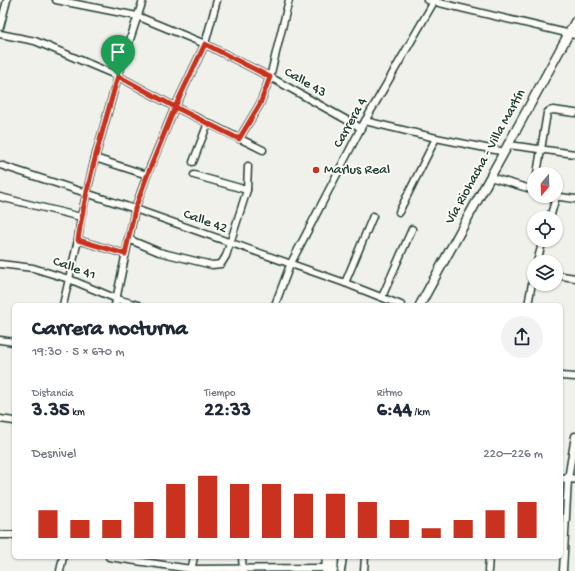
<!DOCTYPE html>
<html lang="es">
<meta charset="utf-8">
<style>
body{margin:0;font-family:"Gochi Hand",sans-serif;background:#f2f2f3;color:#1f2937;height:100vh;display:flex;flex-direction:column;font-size:15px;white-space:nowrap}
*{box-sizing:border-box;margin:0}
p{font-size:13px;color:#747a83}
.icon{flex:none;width:22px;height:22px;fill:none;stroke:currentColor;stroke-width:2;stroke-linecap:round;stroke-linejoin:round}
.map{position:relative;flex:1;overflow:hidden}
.details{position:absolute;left:12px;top:303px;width:551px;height:256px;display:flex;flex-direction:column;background:#fff;border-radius:6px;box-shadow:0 1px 3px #0004}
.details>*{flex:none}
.needle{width:26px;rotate:199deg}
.fabs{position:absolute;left:527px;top:167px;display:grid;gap:8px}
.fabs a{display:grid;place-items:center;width:36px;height:36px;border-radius:50%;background:#fff;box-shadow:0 1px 3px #0004;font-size:20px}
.pin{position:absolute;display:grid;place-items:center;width:34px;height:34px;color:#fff;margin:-41px -17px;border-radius:50% 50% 50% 0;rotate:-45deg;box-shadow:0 0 4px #0007}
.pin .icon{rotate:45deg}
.round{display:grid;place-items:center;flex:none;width:42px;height:42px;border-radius:21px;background:#f2f2f3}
.summary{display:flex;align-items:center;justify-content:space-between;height:68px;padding:0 20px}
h1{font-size:22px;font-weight:700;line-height:30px}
.stats{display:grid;grid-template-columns:repeat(3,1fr);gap:6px;height:68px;padding:4px 20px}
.stats div{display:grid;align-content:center}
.stats b{font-size:20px;font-weight:700}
.stats small{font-size:11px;font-weight:400}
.stats p{font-size:11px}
.chart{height:112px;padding:8px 20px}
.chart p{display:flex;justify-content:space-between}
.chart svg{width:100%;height:72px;margin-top:4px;stroke:#c8321e;stroke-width:6}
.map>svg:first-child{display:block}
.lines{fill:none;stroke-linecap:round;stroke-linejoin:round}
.minor-casing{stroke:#1f3d34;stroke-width:9}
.tertiary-casing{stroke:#1f3d34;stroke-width:10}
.secondary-casing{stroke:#1f3d34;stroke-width:11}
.minor{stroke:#fdfcf7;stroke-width:6}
.tertiary{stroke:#fdfcf7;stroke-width:7}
.secondary{stroke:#fdfcf7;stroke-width:8}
.route-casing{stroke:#fff;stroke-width:8}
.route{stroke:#c8321e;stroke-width:5}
.poi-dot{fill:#c8321e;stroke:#fdfcf7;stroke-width:1.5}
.labels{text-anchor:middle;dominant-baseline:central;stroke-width:4;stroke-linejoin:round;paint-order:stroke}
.street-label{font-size:14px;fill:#1f3d34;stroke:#fdfcf7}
.poi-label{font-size:14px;fill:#1f3d34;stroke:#fdfcf7;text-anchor:start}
</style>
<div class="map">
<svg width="575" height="571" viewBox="0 0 575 571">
<rect width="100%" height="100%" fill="#f0f1eb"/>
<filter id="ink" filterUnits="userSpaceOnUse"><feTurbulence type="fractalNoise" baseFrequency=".025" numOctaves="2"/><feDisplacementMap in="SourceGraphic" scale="8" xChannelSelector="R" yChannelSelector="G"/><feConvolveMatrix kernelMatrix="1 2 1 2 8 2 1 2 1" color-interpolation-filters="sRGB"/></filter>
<g filter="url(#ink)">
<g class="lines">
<defs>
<g id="minor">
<polyline points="56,0 137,16 205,44 270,77 361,128"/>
<polyline points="427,0 575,35"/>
<polyline points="0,27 7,0"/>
<polyline points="0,34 35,41 118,76 175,107 263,150"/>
<polyline points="365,121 436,138 505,152"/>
<polyline points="239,139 260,104 270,77 289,0"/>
<polyline points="509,145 575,154"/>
<polyline points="95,158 147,175"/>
<polyline points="193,162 208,123"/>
<polyline points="0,165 135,209 345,283 401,305"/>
<polyline points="537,174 547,113 549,111 553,110 575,113"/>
<polyline points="194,175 247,190"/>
<polyline points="490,177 534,190"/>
<polyline points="553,196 575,199"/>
<polyline points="0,197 81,217"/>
<polyline points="399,212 436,138"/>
<polyline points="550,218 556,197"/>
<polyline points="128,239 159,252 212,265 221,264 226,256 247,190 248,166"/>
<polyline points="78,240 125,254"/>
<polyline points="537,262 543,240"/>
<polyline points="0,264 33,268 69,279 117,299 138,305"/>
<polyline points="556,275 575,278"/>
<polyline points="345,283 373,216"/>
<polyline points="382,297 412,229"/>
<polyline points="63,305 78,240 81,217 95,158 118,76 143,0"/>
<polyline points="115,305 135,209 147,175 175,107 205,44 217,0"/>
<polyline points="275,305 290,265 361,128 435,0"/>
<polyline points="528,305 534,272"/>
<polyline points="0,340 14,342"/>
<polyline points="561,376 575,377"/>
<polyline points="0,419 14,421"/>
<polyline points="0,535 14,535"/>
<polyline points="109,557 191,569 326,568"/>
<polyline points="242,557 243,571"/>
<polyline points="60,571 63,557"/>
<polyline points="191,571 194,557"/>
<polyline points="341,571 343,557"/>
<polyline points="364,571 365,557"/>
<polyline points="488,571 489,557"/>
<polyline points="563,571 568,479 575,436"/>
</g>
<polyline id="tertiary" points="561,478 575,479"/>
<g id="secondary">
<path d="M420,305C471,211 524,117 575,22"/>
<polyline points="326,571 327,557"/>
<polyline points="333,571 334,557"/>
</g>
</defs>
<!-- minor casing -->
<use href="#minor" class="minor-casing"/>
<!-- tertiary casing -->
<use href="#tertiary" class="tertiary-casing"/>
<!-- secondary casing -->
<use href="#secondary" class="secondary-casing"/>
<!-- minor -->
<use href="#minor" class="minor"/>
<!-- tertiary -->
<use href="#tertiary" class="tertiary"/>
<!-- secondary -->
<use href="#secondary" class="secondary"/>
</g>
</g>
<g class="lines" filter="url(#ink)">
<defs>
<path id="route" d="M118,76C103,130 86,184 78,240L125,254L135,209L147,176L175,107L239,139L260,104L270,77L205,44L175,107L118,76"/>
</defs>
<!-- route casing -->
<use href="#route" class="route-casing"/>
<!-- route -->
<use href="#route" class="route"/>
</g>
<!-- markers -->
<circle class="poi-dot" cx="316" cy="170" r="4"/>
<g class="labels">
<!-- street labels -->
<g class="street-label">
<text transform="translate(305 83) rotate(30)">Calle 43</text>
<text transform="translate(351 123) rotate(-61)">Carrera 4</text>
<text transform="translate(486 157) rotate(-61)">Vía Riohacha - Villa Martín</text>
<text transform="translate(205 222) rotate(20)">Calle 42</text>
<text transform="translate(74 269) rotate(20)">Calle 41</text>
</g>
<!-- poi labels -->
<g class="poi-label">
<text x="324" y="170">Marlus Real</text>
</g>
</g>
</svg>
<div class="fabs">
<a><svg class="needle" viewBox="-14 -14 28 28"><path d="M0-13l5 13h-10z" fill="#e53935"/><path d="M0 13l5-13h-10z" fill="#747a83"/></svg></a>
<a><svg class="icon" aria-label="locate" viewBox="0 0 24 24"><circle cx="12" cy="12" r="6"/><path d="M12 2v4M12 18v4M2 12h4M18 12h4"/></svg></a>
<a><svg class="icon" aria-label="layers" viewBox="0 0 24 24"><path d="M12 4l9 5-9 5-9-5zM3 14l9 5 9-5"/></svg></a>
</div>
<div class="pin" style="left:118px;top:76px;background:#1e9e55"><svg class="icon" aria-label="arrive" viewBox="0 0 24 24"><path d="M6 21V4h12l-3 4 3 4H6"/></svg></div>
<section class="details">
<div class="summary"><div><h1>Carrera nocturna</h1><p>19:30 · 5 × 670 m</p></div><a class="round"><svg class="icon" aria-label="share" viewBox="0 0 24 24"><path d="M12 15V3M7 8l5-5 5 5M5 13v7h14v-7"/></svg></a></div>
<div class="stats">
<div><p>Distancia</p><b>3.35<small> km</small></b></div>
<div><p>Tiempo</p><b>22:33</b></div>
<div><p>Ritmo</p><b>6:44<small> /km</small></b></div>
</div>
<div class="chart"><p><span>Desnivel</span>220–226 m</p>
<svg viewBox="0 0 160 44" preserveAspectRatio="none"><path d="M5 44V27M15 44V33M25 44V33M35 44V22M45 44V11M55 44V6M65 44V11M75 44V11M85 44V17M95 44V17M105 44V22M115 44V33M125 44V38M135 44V33M145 44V27M155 44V22"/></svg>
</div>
</section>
</div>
